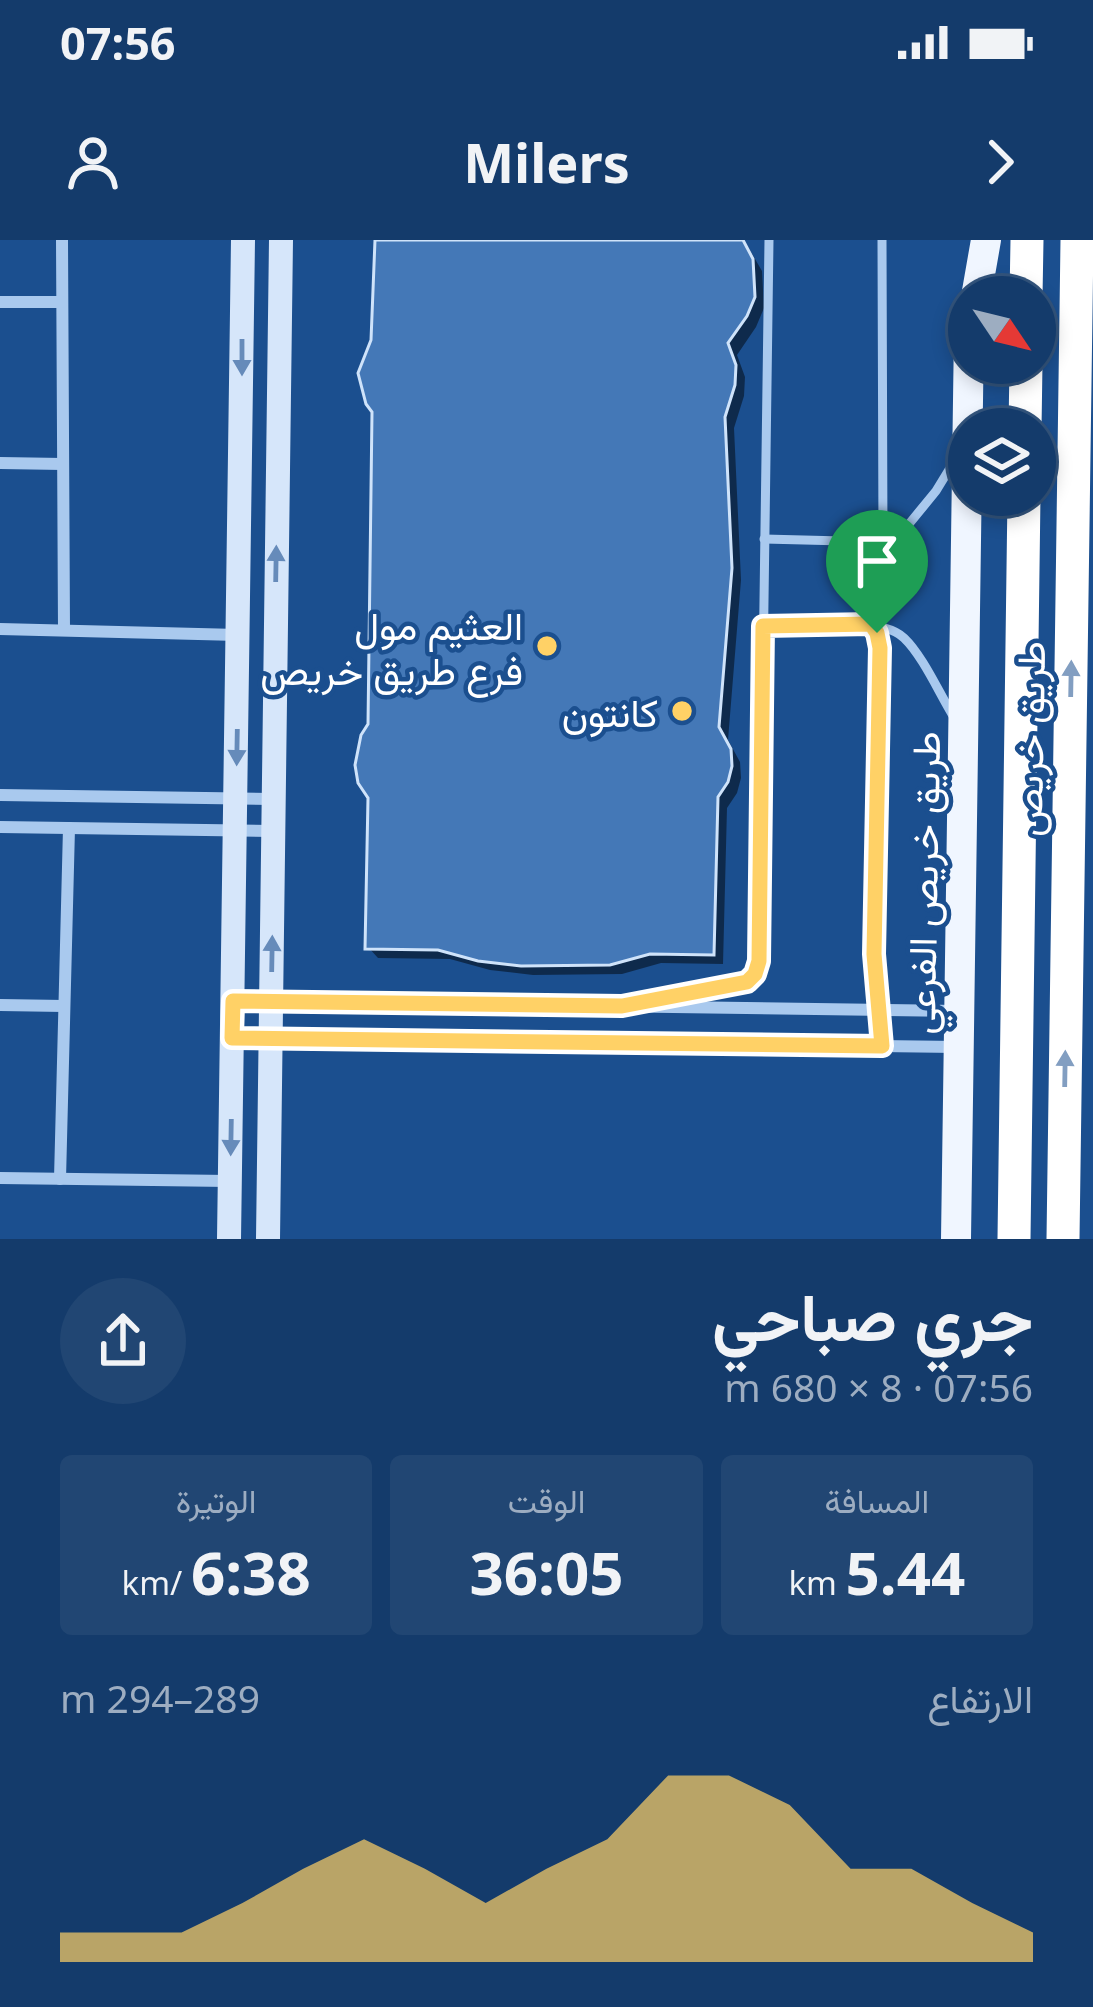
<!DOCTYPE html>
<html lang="ar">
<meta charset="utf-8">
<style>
body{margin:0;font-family:"Noto Sans",Vazirmatn,sans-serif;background:#214673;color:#f1f3f6;direction:rtl;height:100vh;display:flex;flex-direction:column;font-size:45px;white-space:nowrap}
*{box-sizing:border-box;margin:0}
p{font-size:39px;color:#9dadc1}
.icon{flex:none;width:66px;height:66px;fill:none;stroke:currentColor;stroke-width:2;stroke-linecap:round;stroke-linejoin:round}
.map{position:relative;height:999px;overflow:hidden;direction:ltr}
.panel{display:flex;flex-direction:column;background:#143b6b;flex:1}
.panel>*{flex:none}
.needle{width:78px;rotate:125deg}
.controls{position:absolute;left:948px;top:36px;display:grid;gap:24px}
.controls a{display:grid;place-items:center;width:108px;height:108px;border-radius:50%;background:#143b6b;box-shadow:0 6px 18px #0003,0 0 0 3px #33557e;font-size:60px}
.pin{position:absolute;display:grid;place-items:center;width:102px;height:102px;color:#fff;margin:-123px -51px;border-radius:50% 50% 50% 0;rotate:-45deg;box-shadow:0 0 12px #0007}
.pin .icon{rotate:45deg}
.round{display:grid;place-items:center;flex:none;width:126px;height:126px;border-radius:63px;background:#214673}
.overview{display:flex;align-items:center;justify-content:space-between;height:204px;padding:0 60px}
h1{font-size:66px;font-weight:700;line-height:90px}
.metrics{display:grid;grid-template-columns:repeat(3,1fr);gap:18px;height:204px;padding:12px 60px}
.metrics div{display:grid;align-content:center;border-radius:12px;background:#214673;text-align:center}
.metrics b{font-size:60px;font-weight:700}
.metrics small{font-size:33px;font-weight:400}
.metrics p{font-size:33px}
.chart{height:336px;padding:24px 60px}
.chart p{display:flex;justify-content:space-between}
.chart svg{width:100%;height:216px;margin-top:12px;fill:#ffd166;opacity:.7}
.status{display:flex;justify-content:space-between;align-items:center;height:84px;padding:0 60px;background:#143b6b;direction:ltr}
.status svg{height:33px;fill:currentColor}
header{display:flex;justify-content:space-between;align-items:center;height:156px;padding:0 60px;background:#143b6b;font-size:54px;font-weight:700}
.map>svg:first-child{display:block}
.shadow{fill:#0007}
.building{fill:#4478b7;stroke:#cfe3fa;stroke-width:3}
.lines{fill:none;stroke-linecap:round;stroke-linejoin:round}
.lane{stroke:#a9c9ee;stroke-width:9}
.street{stroke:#a9c9ee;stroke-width:12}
.secondary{stroke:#d6e6fa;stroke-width:24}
.primary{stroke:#f0f6ff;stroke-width:30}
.highway{stroke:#fff;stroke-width:33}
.oneway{fill:#668bba}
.oneway2{fill:#829ec1}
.route-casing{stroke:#fff;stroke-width:24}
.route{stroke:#ffd166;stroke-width:15}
.poi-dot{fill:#ffd166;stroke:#1b4f8f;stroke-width:4.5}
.labels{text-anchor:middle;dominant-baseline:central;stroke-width:9;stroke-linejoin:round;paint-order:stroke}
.poi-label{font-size:39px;fill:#fff;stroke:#1b4f8f;text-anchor:end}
.street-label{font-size:39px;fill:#fff;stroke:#1b4f8f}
</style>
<div class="status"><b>07:56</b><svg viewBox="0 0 49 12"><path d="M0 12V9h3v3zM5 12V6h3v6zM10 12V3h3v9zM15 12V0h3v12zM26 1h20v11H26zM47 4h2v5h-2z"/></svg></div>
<header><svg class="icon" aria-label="forward" viewBox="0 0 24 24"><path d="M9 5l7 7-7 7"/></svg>Milers<svg class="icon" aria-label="person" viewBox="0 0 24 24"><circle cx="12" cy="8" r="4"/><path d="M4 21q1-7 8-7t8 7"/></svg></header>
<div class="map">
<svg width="1093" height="999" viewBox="0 0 1093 999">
<rect width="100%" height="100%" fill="#1b4f8f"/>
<!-- shadow -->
<polygon class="shadow" points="378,0 744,0 762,31 764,68 756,87 737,115 745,137 744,156 734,188 741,340 728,500 740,522 741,538 737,553 727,568 723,724 661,723 622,734 533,735 490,730 450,719 378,718 368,707"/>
<!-- building -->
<polygon class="building" points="375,0 743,0 753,19 755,57 747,76 728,103 736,125 735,145 725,177 732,328 719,487 731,509 732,526 728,542 718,557 714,715 650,714 610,725 521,726 478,721 438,710 365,709 368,558 358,543 355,525 361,495 368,484 372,172 366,164 358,133 371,100"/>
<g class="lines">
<!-- lane -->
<g class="lane">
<polyline points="882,0 883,302"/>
<polyline points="764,299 883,302 900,295 936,251 958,215"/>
<polyline points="871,384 877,393 881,408 874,714 881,770"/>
<path d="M763,386C798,385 879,374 904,398C923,416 940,455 955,479"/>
<polyline points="643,763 747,742 755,733 759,721 769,0"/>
</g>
<!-- street -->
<g class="street">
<polyline points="62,0 64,390"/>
<polyline points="0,62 62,62"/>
<polyline points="0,223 63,224"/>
<polyline points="0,389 238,395"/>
<polyline points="0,555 273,559"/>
<polyline points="0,587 273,591"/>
<polyline points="233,761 958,771"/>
<polyline points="0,765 64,766"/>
<polyline points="881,770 882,806"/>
<polyline points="232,798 957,807"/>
<polyline points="0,938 229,941"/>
<polyline points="60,939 69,588"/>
</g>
<!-- secondary -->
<g class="secondary">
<polyline points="229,999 243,0"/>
<polyline points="268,999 281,0"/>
</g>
<!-- primary -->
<g class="primary">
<polyline points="976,57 986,0"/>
<polyline points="956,999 969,91"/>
</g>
<!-- highway -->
<g class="highway">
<polyline points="1026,57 1027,0"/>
<polyline points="1025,189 1026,123"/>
<polyline points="1014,999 1024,255"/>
<polyline points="1063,999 1077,0"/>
</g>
</g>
<!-- one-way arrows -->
<defs><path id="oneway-solid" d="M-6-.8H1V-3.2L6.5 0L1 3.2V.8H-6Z" transform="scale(3)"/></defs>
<g class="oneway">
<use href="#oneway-solid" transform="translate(242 117) rotate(90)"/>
<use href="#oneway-solid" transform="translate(276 324) rotate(-89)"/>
<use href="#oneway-solid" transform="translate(237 507) rotate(91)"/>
<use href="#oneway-solid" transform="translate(272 714) rotate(-89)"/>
<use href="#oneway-solid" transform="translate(231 897) rotate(91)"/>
</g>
<g class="oneway2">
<use href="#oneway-solid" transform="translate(1071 439) rotate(-89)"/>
<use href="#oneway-solid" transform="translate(1065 829) rotate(-89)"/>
</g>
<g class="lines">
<defs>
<polygon id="route" points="871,384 877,393 880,408 874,714 882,806 232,798 233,761 622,766 747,742 755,734 759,721 763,386"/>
</defs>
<!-- route casing -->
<use href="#route" class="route-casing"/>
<!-- route -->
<use href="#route" class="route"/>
</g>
<!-- markers -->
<g class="poi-dot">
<circle cx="547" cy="406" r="12"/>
<circle cx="682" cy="471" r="12"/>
</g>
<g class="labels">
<!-- poi labels -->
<g class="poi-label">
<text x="523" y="384">العثيم مول<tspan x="523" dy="45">فرع طريق خريص</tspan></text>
<text x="658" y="471">كانتون</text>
</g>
<!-- street labels -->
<g class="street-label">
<text transform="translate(1028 499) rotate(-89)">طريق خريص</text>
<text transform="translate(922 643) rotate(-89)">طريق خريص الفرعي</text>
</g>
</g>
</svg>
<div class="controls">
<a><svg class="needle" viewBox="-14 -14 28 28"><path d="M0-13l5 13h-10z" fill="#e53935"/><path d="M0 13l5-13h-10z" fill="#9dadc1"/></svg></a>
<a><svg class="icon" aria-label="layers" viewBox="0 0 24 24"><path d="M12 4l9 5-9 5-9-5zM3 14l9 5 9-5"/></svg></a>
</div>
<div class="pin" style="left:877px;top:393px;background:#1e9e55"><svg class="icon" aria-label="arrive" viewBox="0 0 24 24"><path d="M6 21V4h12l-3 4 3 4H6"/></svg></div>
</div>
<section class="panel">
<div class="overview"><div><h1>جري صباحي</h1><p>07:56 · 8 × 680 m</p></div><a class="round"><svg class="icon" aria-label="share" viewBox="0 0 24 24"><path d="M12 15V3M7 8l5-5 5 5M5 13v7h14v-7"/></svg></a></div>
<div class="metrics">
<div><p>المسافة</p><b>5.44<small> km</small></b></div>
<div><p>الوقت</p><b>36:05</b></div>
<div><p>الوتيرة</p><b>6:38<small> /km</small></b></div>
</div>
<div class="chart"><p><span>الارتفاع</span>289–294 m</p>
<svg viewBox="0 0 160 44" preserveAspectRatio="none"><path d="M0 44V38L10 38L20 38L30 32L40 25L50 19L60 25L70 32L80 25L90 19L100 6L110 6L120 12L130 25L140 25L150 32L160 38V44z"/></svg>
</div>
</section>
